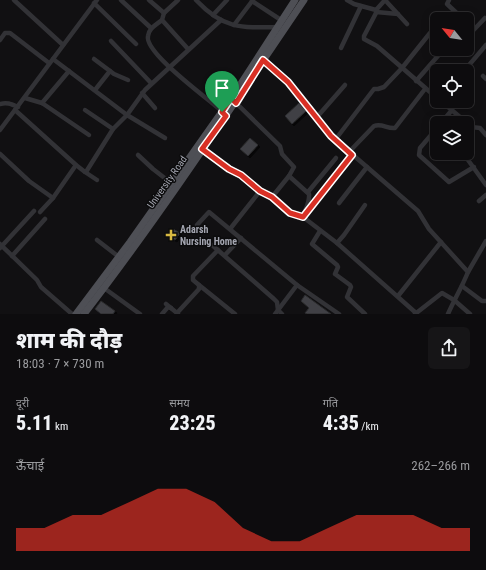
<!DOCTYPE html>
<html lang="hi">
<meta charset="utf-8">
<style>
body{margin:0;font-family:"Roboto Condensed","Noto Sans Devanagari",sans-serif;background:#161517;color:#f1f3f6;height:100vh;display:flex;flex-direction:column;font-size:15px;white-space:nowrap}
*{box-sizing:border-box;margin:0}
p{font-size:13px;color:#9a9b9e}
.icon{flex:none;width:22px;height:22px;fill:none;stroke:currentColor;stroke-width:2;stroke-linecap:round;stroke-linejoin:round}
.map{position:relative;height:314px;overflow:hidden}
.drawer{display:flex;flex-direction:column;background:#0d0c0e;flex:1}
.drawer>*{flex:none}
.needle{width:26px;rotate:300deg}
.fabs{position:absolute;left:430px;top:12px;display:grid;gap:8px}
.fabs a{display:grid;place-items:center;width:44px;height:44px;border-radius:6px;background:#0d0c0e;box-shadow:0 2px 10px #0003,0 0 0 1px #2d2c2e;font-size:20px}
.pin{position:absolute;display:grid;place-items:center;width:34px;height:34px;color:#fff;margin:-41px -17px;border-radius:50% 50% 50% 0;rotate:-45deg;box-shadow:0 0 4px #0007}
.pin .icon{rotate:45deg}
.round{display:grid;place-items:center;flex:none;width:42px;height:42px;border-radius:6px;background:#161517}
.head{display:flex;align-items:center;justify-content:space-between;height:68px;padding:0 16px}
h1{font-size:22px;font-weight:800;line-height:30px}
.figures{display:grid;grid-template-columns:repeat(3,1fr);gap:6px;height:68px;padding:4px 16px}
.figures div{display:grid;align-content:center}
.figures b{font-size:20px;font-weight:800}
.figures small{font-size:11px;font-weight:400}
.figures p{font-size:11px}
.chart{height:112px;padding:8px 16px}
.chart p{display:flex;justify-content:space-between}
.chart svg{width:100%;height:72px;margin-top:4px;fill:#d93025;opacity:.7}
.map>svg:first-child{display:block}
.building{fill:#404145;stroke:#2b2b2d;filter:url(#shadow)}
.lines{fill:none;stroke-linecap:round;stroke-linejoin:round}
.minor{stroke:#323236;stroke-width:4.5}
.primary{stroke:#4e4f55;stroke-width:7}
.route-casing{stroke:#fff;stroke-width:8}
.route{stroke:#d93025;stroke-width:5}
.poi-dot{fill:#d8b942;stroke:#0c0c0d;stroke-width:1.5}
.labels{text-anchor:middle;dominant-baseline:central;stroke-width:3;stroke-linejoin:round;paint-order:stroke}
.street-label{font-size:10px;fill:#a4a6b1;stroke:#0c0c0d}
.poi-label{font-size:10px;font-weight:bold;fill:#a4a6b1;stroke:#0c0c0d;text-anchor:start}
</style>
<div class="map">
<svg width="486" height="314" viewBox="0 0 486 314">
<defs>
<filter id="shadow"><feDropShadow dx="2" dy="2" stdDeviation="0" flood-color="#0009"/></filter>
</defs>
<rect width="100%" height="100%" fill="#111012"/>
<!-- building -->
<g class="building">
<polygon points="299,103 306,111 292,124 285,116"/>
<polygon points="250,138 258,145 248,156 240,149"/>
<polygon points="173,229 180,233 175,240 168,236"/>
<polygon points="305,295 316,303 331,314 307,314 305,313 309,308 301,301"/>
<polygon points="101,301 115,311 113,314 101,314 95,309"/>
</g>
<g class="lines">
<!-- minor -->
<g class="minor">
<polyline points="14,0 63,45"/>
<polyline points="121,0 151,28"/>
<polyline points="149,0 164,13"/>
<polyline points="178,0 164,13 162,20 188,49"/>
<path d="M196,0C223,29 241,28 279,27"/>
<polyline points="347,0 354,4 376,10 376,13 364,36 364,39 377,46 437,98"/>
<polyline points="385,0 407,24"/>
<polyline points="449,0 447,4 463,19"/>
<polyline points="252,1 281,20"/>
<polyline points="94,3 136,44"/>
<polyline points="376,10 385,0"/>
<polyline points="376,12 398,14"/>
<polyline points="213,15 227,0"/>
<path d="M162,20C156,25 149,28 148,36C144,53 210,100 224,113"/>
<polyline points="467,23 474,29"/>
<polyline points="234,25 253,0"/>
<polyline points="467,37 485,18"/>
<polyline points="0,40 5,33 10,33 49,63"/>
<polyline points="111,41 151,83"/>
<polyline points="341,48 361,6"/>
<polyline points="454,49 455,49"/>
<polyline points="53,59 127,115 165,138"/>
<polyline points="94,59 114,74 128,80"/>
<path d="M263,60L287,82L331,136L418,211L429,229L468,272C462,287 454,300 448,314"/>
<polyline points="464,71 486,45"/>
<polyline points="483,76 486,79"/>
<polyline points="416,81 444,49"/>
<polyline points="95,90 110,71"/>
<polyline points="142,93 155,108"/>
<polyline points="25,98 42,103 89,135"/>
<path d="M234,101L280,146L282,154L294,167L289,176L309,194C310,203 305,209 303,217L337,243L416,313"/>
<polyline points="441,101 467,123"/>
<polyline points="42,103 69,71"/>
<path d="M0,104C7,102 11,104 18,107"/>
<polyline points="15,110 76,165 85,172 86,172 113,129 127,115 145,90 221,20"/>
<polyline points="85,110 113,129"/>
<polyline points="317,117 345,85"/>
<polyline points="441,123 452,110"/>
<polyline points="471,127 480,128 486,135"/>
<polyline points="437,128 420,148 419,155 449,182 474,167"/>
<polyline points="0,130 97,0"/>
<polyline points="467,133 471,127 470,126"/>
<polyline points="335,140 374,89 378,89 384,87 402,68 430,33 433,33 437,36"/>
<polyline points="202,149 229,169 241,175 260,191 272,197 290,213 303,217 353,155"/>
<path d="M349,152L374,126C382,123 387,129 395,128L425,89"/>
<polyline points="463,153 486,185"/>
<polyline points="0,154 29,181 53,198"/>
<polyline points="138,155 153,169 171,183"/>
<polyline points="85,172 97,180"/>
<polyline points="308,192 336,158"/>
<polyline points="272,197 289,176"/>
<polyline points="479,201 486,195"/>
<polyline points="339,203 367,167"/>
<polyline points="40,212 53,198 76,165"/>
<polyline points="197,225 209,212 297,285 339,314"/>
<polyline points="230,229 260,191"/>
<polyline points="320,231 312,244 337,265 338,267 335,274 350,285 351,287 347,297 365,314"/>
<polyline points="97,240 119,257"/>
<polyline points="337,243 344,235 365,205"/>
<polyline points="0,244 37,280 41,287 72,314"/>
<polyline points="212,245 274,299 277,302 278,310 282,314"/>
<polyline points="0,248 34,211"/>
<polyline points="225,255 241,238"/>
<polyline points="12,256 45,219"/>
<polyline points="468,272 486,241"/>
<polyline points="199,285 235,314"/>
<polyline points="462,286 482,301 486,301"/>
<polyline points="104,288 140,314"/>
<polyline points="398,296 441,242"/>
<polyline points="166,304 177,313"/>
<polyline points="162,314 168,307 171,308"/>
<polyline points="178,314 177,313 199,289 199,285 193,280 193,276 218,250"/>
<polyline points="275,314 297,285"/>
<polyline points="415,314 442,293 454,300 470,314"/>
</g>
<!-- primary -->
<g class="primary">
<polyline points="76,314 130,242 233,96 295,0"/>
<path d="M84,314C162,213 232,106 304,0"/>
</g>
</g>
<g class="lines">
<defs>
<polygon id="route" points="263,60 288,82 331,136 352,155 303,217 290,213 272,197 260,191 241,175 229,169 202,149 226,116 222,112 231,98 236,103"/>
</defs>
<!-- route casing -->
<use href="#route" class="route-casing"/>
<!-- route -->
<use href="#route" class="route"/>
</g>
<!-- markers -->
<path class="poi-dot" d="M169 229h4v4h4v4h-4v4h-4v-4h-4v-4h4z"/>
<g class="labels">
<!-- street labels -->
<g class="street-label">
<text transform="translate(167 182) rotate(-55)">University Road</text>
</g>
<!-- poi labels -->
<g class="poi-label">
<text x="180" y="229">Adarsh<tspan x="180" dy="12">Nursing Home</tspan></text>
</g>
</g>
</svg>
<div class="fabs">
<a><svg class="needle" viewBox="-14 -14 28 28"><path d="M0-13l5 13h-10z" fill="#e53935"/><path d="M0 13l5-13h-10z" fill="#9a9b9e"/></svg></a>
<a><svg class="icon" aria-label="locate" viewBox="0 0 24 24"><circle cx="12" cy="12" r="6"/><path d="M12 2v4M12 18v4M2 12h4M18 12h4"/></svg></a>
<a><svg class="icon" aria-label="layers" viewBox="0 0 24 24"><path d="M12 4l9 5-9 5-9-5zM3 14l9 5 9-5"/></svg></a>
</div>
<div class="pin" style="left:222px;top:112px;background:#1e9e55"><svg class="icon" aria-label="arrive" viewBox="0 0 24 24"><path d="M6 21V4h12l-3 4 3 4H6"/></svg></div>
</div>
<section class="drawer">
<div class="head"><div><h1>शाम की दौड़</h1><p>18:03 · 7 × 730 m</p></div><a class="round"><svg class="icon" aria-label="share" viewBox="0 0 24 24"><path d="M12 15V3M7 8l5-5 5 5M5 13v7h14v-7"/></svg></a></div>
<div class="figures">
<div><p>दूरी</p><b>5.11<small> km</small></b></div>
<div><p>समय</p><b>23:25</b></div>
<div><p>गति</p><b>4:35<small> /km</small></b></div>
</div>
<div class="chart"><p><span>ऊँचाई</span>262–266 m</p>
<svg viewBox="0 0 160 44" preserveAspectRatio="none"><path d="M0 44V30L10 30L20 22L30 22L40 14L50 6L60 6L70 14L80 30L90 38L100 38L110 30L120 22L130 22L140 22L150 30L160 30V44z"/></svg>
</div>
</section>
